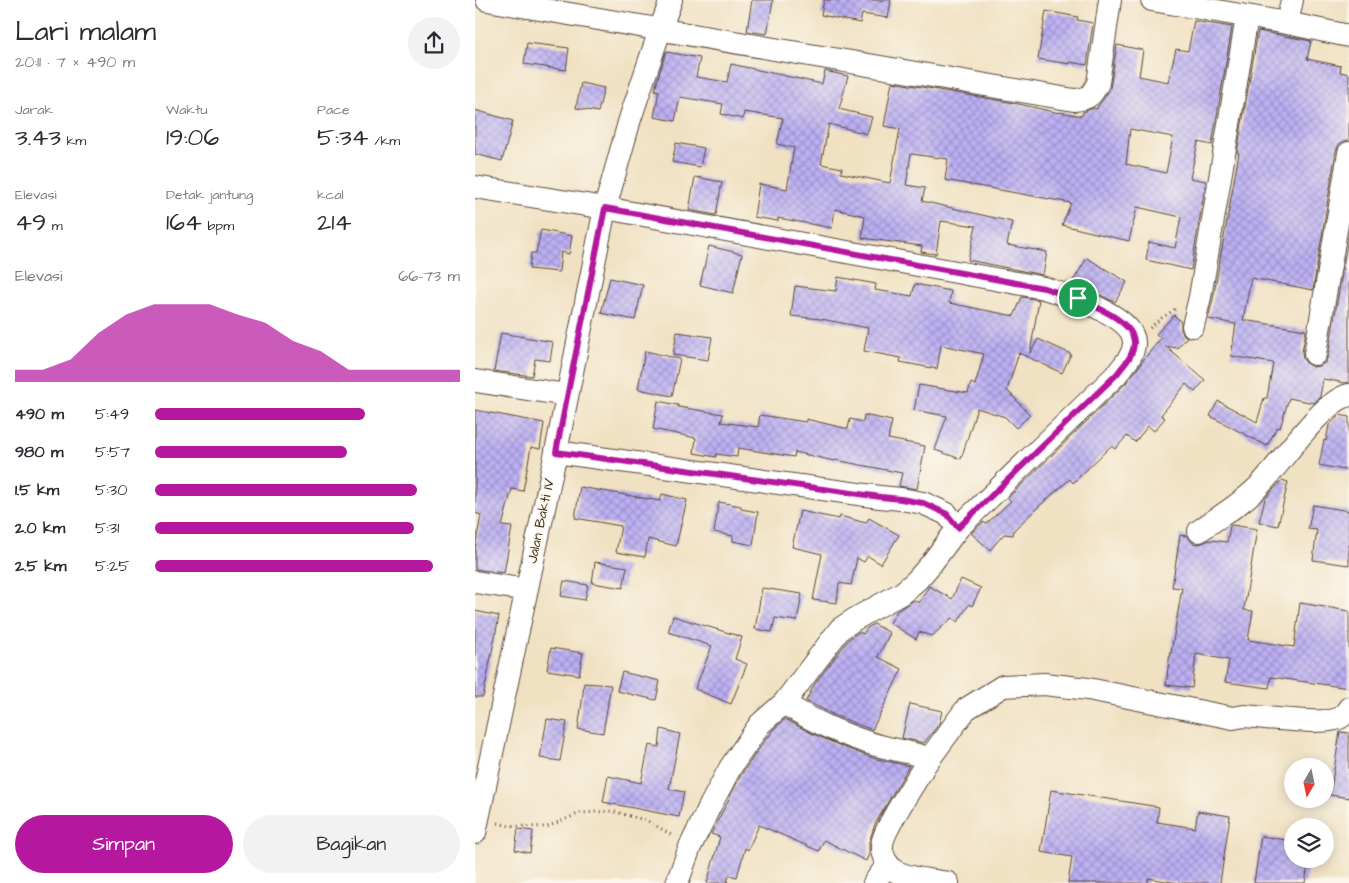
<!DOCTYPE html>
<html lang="id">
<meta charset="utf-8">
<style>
body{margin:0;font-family:"Architects Daughter",sans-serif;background:#f2f2f3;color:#2b2b33;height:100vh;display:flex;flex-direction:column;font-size:19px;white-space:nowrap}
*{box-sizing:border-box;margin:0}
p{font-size:16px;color:#7c7c81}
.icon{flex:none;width:28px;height:28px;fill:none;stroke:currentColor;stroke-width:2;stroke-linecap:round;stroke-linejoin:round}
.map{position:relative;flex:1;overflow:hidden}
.details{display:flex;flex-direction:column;background:#fff;width:475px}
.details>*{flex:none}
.needle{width:32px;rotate:189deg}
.buttons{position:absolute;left:809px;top:758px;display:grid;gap:10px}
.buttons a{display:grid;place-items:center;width:50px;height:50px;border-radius:50%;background:#fff;box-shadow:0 2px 12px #0003;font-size:25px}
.pin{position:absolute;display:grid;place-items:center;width:42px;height:42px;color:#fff;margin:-21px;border:2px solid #fff;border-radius:50%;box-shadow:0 1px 5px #0007}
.round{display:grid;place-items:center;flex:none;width:52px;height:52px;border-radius:26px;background:#f2f2f3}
.head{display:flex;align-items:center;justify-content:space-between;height:85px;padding:0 15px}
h1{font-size:28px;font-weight:600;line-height:38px}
.stats{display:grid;grid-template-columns:repeat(3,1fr);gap:8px;height:85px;padding:5px 15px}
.stats div{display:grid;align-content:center}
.stats b{font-size:25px;font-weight:600}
.stats small{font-size:14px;font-weight:400}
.stats p{font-size:14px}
.chart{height:140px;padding:10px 15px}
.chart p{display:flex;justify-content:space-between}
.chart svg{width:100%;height:90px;margin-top:5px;fill:#b5179e;opacity:.7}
.action{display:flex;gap:10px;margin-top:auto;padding:10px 15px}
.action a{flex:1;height:58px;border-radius:30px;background:#b5179e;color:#fff;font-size:20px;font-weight:600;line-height:58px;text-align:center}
.action a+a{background:#f2f2f3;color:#2b2b33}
ul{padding:0 15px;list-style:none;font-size:16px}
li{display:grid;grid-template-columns:80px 60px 1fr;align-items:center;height:38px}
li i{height:12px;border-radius:6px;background:#b5179e}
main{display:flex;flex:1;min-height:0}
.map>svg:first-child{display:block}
.building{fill:url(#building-cross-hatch);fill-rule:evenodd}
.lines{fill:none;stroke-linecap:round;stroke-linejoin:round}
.minor-casing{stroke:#564537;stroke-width:24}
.path{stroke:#564537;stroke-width:3;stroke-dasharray:1 4;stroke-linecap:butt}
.minor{stroke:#fff;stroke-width:22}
.route-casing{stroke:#fff;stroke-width:10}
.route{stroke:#b5179e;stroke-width:6}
.labels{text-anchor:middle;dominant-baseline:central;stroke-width:4;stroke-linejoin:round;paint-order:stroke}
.street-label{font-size:14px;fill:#3b2a1e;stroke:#fbf7ec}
</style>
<main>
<section class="details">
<div class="head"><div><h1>Lari malam</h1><p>20:11 · 7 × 490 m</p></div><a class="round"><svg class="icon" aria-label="share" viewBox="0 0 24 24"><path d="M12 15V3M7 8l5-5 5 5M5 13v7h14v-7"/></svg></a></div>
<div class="stats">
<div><p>Jarak</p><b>3.43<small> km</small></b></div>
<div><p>Waktu</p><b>19:06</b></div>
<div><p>Pace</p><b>5:34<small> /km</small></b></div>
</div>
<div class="stats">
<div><p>Elevasi</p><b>49<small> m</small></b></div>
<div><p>Detak jantung</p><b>164<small> bpm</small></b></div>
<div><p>kcal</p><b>214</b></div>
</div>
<div class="chart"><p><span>Elevasi</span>66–73 m</p>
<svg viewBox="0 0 160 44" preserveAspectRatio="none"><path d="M0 44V38L10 38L20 33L30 20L40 11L50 6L60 6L70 6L80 11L90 15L100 24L110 29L120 38L130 38L140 38L150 38L160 38V44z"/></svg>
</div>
<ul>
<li><b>490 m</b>5:49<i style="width:69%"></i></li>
<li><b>980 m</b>5:57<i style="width:63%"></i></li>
<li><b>1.5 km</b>5:30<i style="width:86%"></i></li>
<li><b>2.0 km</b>5:31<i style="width:85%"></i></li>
<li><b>2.5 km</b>5:25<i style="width:91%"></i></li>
</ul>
<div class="action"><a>Simpan</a><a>Bagikan</a></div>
</section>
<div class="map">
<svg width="874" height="883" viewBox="0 0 874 883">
<defs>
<pattern id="building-cross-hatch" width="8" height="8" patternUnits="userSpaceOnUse" patternTransform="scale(1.25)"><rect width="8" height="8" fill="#bcb0f4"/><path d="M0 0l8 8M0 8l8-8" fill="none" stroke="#9a8fc5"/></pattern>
</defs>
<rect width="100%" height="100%" fill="#fbf7ec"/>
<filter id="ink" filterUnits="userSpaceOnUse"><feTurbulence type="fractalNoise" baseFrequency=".02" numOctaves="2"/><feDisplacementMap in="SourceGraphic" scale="10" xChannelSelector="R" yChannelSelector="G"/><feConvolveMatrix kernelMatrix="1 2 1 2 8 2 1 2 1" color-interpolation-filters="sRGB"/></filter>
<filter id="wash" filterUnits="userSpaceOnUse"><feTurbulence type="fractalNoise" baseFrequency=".0096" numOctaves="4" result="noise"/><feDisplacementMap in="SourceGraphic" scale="20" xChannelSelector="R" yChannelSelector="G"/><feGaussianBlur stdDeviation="1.12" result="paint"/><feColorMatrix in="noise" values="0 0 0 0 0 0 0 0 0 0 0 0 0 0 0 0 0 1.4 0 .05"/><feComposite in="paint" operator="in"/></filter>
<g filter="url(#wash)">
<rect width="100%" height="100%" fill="#f0e1c2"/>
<g id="blocks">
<!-- building -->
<g class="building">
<polygon points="277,0 298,0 292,34 272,31"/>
<polygon points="349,0 416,0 413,18 387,14 385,23 346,15"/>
<polygon points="571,11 603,17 602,20 618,23 612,65 595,62 595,64 563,59"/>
<path d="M719,21L757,27L737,145L723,142L715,178L731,181L716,270L671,260L674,242L700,248L706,217L662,207L654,241L587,225L596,203L470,180L473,159L436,154L431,185L450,188L447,201L537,222L532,245L572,252L568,275L493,260L501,226L466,221L461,254L446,252L447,246L387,238L390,216L360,209L357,228L303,218V221L279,217L284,184L312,189L319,148L302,144L308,118L269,112L268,119L246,114L248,104L205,97L200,121L179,117L184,91L180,90L183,78L191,52L225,58L221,77L252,82L256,64L347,84L350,71L373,76L364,109L397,117L392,134L354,124L346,164L367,168L366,173L415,183L425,129L409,126L417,82L539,103L584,113V112L607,116L608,112L619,108L622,109L623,106L629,98L635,89L642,45L668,50L664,76L693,82L701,49L713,51ZM655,129L698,137L691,173L651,164Z"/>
<polygon points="783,31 836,41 832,59 866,66 865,72 874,74 874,140 869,141 864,144 861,151 838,290 776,278 768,320 831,330 827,352 828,359 832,364 837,367 844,366 850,363 853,356 874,232 874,382 870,383 848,379 845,397 839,403 814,398 805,428 802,427 792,446 735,416 743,401 782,422 789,398 792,398 798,363 756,356 761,324 733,319 738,299 764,153 762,153"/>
<polygon points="52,43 94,48 91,70 49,64"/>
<polygon points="106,83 129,88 123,112 101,108"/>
<polygon points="0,110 38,121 27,161 0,154"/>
<polygon points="201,143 229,148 225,167 197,162"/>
<polygon points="220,177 247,182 241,215 214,210"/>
<polygon points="66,230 97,236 94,254 86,252 84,272 54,269 56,253 61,253"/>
<polygon points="234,246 267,254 258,293 225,285"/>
<polygon points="612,258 652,282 640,302 614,290 598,281"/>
<polygon points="363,277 401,284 400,290 437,296 440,284 476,291 474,303 539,316 547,297 564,300 555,353 563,339 596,354 587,373 544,353 532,390 555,415 541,428 530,417 502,408 486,459 460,450 472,416 439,410 444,385 493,393 496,383 500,385 509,354 466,345 462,369 425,362 426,358 389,351 393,328 346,319 316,316 320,286 361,291"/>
<polygon points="135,278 168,285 160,320 126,313"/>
<polygon points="699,315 706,322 706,330 709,335 712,337 702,348 690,346 730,380 720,392 711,384 686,415 690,418 679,431 673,426 660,442 652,436 640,449 636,446 598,483 595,479 562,508 539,530 538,535 529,534 515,550 496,533 508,522 511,524 536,501 533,498 651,383 663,368 669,359 686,338 681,334"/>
<polygon points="202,332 237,337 233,360 198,355"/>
<polygon points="26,333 78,342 75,361 60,359 57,376 19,371"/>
<polygon points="170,351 205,359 197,396 163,389"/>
<polygon points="183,401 203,405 203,407 248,414 246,422 283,427 285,415 331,422 331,419 373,429 375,419 388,422 389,415 417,421 413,439 450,446 442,489 424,486 427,473 360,460 359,461 320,452 319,457 263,448 262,457 241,454 241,457 219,453 221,438 178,429"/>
<polygon points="0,410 69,423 65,449 56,447 48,491 37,489 27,526 37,527 29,573 0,569 0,549 6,515 0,513"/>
<polygon points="865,415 874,417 874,471 844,465 849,440 851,441 854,425"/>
<polygon points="807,480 813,482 803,526 784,522 790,499"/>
<polygon points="105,487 185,501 187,494 212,500 201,546 173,539 170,557 141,552 146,526 100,518"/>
<polygon points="244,502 266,506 266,509 283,512 278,545 258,541 258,536 239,532"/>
<polygon points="838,505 874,511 874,565 838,560 842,530 833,529"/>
<polygon points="325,511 364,519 365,516 391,523 394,518 424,535 406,564 393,556 389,562 382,558 376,585 364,583 362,603 338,600 347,554 317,547"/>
<polygon points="757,525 782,529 769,610 778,611 773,640 819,647 825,603 874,611 874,688 796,677 794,688 750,682 754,660 721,654 717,688 691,685 695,652 696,653 707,588 697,587 705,535 712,536 718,543 725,544 735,540 752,542 755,526"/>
<polygon points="120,562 152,567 148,588 117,583"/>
<polygon points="486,579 506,588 497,606 494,604 483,622 477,618 457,636 444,632 441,639 415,623 422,611 439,600 444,603 454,586 477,599"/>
<polygon points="89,581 113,585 110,600 86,596"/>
<polygon points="287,588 327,594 322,621 300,618 297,632 280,629"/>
<polygon points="0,611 24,616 8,697 0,697"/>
<polygon points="198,616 267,637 260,659 272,664 256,704 220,689 237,646 193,632"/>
<polygon points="399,624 415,633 403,657 427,669 397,730 359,715 331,701 339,685 374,639 384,632 388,634 392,628"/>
<polygon points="76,648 108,653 104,675 72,670"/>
<polygon points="147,672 185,681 181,700 142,691"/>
<polygon points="109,683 136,685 128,733 103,729 107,702"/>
<polygon points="435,704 467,711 464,724 449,743 427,738"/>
<polygon points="72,719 92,722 85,761 65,758"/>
<polygon points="310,719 336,733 373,749 398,758 434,766 400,824 394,842 394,854 391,861 349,840 344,851 284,825 273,850 270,848 262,877 254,875 252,883 232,883 245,837 236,834 266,775 293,736 294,737 297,731"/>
<polygon points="186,729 205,734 194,789 209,792 204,817 128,802 133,776 166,783 174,745 184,747"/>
<polygon points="865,732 874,733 874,798 855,795"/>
<polygon points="576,790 684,807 682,822 720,828 723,811 755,816 745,883 703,883 673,878 673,883 593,883 597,857 566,852"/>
<polygon points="43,829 58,831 55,853 40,850"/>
<polygon points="786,836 818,841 818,859 834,859 830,883 779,883"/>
</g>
</g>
</g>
<g filter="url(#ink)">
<use href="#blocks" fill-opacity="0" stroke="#564537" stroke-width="1"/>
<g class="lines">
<defs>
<g id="minor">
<path d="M12,0L599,100C614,99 617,95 623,83L635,0"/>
<polyline points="677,0 812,23 874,36"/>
<polyline points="812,23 817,0"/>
<path d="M0,187L130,208L569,288C590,295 661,315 659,344C658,357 649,364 642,374L483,528L456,564L442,580L427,593L380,619L365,629L309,703C335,720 370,736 401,745C415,749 431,751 446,756L450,761L447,770C438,786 408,830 407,845C406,853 411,864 417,869C430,879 458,880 473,883"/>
<polyline points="718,326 725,297 772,17"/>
<polyline points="840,354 874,153"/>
<polyline points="0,381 92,395"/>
<polyline points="81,452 405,497 426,499 448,503 472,514 483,528"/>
<path d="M724,531C745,516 768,503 785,485C807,462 846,402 874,395"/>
<polyline points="0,582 51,590"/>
<path d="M449,766L491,709L528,686L569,684L613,689L758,718L769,716C787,717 854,726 866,717C869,715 872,711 874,708"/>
<polyline points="0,833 81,452 130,208 155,119 185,30 196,0"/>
<polyline points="202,883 215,847 236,804 255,768 285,724 309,703"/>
<polyline points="399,883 413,864"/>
</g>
</defs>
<!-- minor casing -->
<use href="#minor" class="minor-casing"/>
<!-- path -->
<g class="path">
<polyline points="675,328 685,319 702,308"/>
<polyline points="23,823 35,826 72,827 105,813 137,811 173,821 198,836"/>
</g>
<!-- minor -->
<use href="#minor" class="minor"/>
</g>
</g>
<g class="lines" filter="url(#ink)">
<defs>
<path id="route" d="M130,208L569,288C590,295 661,315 659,344C658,357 649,364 642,374L483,528L472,514L448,503L426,499L406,497L81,452Z"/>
</defs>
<!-- route casing -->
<use href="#route" class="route-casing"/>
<!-- route -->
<use href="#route" class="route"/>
</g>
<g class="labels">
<!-- street labels -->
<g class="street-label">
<text transform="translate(66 521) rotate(-78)">Jalan Bakti IV</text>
</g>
</g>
</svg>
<div class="buttons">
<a><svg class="needle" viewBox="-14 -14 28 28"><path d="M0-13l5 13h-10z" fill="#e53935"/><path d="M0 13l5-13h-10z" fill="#7c7c81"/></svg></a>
<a><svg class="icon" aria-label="layers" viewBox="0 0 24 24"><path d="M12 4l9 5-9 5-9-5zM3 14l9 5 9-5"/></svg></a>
</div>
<div class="pin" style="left:603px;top:298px;background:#1e9e55"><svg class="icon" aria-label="arrive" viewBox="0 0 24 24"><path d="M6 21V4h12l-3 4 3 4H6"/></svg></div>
</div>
</main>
